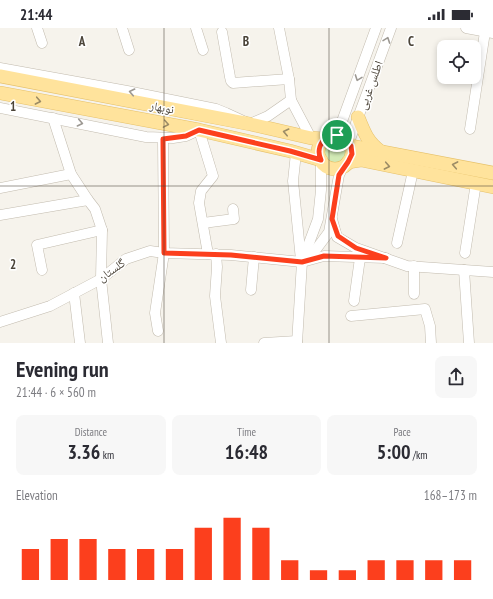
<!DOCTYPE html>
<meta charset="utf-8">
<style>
body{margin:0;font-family:"PT Sans Narrow","Noto Naskh Arabic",sans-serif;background:#f7f7f7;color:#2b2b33;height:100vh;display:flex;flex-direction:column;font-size:15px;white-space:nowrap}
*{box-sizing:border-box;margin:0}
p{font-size:13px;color:#7c7c81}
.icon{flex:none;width:22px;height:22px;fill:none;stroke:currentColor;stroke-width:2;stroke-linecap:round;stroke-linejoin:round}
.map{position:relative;height:315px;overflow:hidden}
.panel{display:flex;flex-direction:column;background:#fff;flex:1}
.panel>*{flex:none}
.controls{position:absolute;left:437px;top:12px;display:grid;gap:8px}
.controls a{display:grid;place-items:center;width:44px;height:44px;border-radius:8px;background:#fff;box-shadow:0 2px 6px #0003;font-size:20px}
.pin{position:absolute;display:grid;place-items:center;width:34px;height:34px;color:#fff;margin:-17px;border:2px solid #fff;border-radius:50%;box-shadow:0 1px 4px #0007}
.round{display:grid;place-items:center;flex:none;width:42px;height:42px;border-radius:8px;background:#f7f7f7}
.headline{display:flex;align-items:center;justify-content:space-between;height:68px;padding:0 16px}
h1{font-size:22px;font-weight:800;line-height:30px}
.metrics{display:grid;grid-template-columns:repeat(3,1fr);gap:6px;height:68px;padding:4px 16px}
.metrics div{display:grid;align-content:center;border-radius:8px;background:#f7f7f7;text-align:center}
.metrics b{font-size:20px;font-weight:800}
.metrics small{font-size:11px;font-weight:400}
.metrics p{font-size:11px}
.chart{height:112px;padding:8px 16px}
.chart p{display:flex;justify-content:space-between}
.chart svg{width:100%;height:72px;margin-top:4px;stroke:#fc3f1d;stroke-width:6}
.status{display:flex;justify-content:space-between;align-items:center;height:28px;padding:0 20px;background:#fff;direction:ltr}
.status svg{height:11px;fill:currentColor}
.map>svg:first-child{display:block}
.green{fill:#d2eab5}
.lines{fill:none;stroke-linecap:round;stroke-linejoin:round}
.minor-casing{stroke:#c2bbae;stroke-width:11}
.major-casing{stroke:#e6c16a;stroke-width:14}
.minor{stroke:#fff;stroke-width:10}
.major{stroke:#ffe39c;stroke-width:13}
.oneway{stroke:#9c9892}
.oneway2{stroke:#9c8c66}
.route-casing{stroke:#fff;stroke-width:8}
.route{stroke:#fc3f1d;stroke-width:5}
.grid{fill:none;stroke:#4b4439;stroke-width:1;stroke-opacity:0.55}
.labels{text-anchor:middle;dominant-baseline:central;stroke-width:3;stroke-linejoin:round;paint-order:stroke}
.street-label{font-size:12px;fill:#4b4439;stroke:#fff}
.grid-label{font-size:13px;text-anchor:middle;font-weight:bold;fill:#4b4439;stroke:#fff;stroke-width:3;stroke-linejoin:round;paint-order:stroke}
</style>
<div class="status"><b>21:44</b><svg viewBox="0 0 49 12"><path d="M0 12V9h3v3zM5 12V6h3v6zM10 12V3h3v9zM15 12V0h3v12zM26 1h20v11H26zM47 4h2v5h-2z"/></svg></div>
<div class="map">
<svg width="493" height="315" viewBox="0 0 493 315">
<rect width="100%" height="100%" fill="#f6f3ec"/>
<!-- green -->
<circle class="green" cx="335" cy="124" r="12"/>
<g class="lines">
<defs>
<g id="minor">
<polyline points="37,0 42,15"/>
<polyline points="122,0 129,22"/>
<polyline points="196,0 203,22"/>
<polyline points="279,0 289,51 291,72 311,110"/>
<polyline points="466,0 493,5"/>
<polyline points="222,4 230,49 231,53 233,55 289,51"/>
<polyline points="0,40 127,63 216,81 226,85 250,96 268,88 291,72"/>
<polyline points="0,80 146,109 173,110 186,108 199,102 213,148 201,163 199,175 208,226"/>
<polyline points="53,90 71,146 88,172 95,181 102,202 101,251 108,315"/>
<polyline points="470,101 485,4"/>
<polyline points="337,107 376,0"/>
<polyline points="349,114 391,0"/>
<polyline points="296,125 293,153 301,232"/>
<polyline points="0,160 71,146"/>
<polyline points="0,187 88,172"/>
<polyline points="332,191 337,209 356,220 407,238 493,244"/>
<polyline points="203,195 234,191 233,181"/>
<polyline points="397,215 413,143"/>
<polyline points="465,225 476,155"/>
<polyline points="216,226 217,239 215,268 221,315"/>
<polyline points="303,232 317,220 329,204 339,147 344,137"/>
<polyline points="414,238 414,266"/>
<polyline points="42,242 37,217 102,202"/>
<polyline points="464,242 469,315"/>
<polyline points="251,262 254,229"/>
<polyline points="74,265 80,315"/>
<polyline points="354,273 360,230"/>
<polyline points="351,288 425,281 430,298 431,315"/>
<polyline points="0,294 50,278 101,251 126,231 150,223 164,225 231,227 302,234 324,228 386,230"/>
<polyline points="158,303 155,285 164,225 163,111"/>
<polyline points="264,315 297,313"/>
<polyline points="297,315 302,234 318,191 321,162 321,132"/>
</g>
<g id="major">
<polyline points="0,48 250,96 311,110 324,111"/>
<polyline points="0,65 199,102 290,123 321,132"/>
<path d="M358,89C364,104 367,113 380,123"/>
<circle cx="335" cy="124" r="17"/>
<polyline points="351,118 493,145"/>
<polyline points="348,134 361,132 493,159"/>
</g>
</defs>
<!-- minor casing -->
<use href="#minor" class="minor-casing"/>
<!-- major casing -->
<use href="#major" class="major-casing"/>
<!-- minor -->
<use href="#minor" class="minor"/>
<!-- major -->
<use href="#major" class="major"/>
</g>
<!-- one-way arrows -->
<defs><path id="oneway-chevron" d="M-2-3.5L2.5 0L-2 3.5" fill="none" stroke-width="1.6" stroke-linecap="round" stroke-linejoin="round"/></defs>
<g class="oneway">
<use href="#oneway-chevron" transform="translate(387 12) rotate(-70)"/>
<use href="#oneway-chevron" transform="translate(358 50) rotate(110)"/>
<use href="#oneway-chevron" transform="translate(132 64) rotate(-168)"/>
<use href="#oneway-chevron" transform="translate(80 95) rotate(12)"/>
</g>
<g class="oneway2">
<use href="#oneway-chevron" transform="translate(38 73) rotate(11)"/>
<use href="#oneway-chevron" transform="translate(166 96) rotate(10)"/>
<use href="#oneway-chevron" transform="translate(286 104) rotate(-167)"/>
<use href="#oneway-chevron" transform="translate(455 137) rotate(-169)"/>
<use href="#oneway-chevron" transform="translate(387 138) rotate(11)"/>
</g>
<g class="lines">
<defs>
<path id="route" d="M199,102L290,123L321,132C314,117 328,102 344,109L351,118L352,126L348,134L339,147L332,191L338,208L356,220L386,230L324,228L302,234L231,227L164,225L163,111L186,108Z"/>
</defs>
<!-- route casing -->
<use href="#route" class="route-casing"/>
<!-- route -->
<use href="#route" class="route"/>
</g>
<!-- grid -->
<path class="grid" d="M164,0V315M329,0V315M0,158H493"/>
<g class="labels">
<!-- street labels -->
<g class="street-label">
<text transform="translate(370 57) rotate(-70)">اطلس غربی</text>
<text transform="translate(162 79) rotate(11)">نوبهار</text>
<text transform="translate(111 242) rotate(-35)">گلستان</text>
</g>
</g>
<g class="grid-label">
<text x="82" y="18">A</text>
<text x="246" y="18">B</text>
<text x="411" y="18">C</text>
<text x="13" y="83">1</text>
<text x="13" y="241">2</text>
</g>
</svg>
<div class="controls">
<a><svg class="icon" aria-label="locate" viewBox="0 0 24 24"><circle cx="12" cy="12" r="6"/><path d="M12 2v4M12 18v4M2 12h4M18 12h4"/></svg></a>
</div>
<div class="pin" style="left:337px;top:107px;background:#1e9e55"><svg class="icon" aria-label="arrive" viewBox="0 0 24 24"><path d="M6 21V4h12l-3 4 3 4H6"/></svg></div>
</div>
<section class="panel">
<div class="headline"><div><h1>Evening run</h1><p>21:44 · 6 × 560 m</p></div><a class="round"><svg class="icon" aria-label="share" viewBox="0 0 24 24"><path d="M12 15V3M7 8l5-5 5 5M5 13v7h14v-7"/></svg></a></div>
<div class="metrics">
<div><p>Distance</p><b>3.36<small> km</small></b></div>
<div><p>Time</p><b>16:48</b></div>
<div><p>Pace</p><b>5:00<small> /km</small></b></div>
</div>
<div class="chart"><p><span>Elevation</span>168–173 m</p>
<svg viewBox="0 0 160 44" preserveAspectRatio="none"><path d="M5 44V25M15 44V19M25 44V19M35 44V25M45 44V25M55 44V25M65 44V12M75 44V6M85 44V12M95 44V32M105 44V38M115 44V38M125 44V32M135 44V32M145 44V32M155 44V32"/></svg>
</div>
</section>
